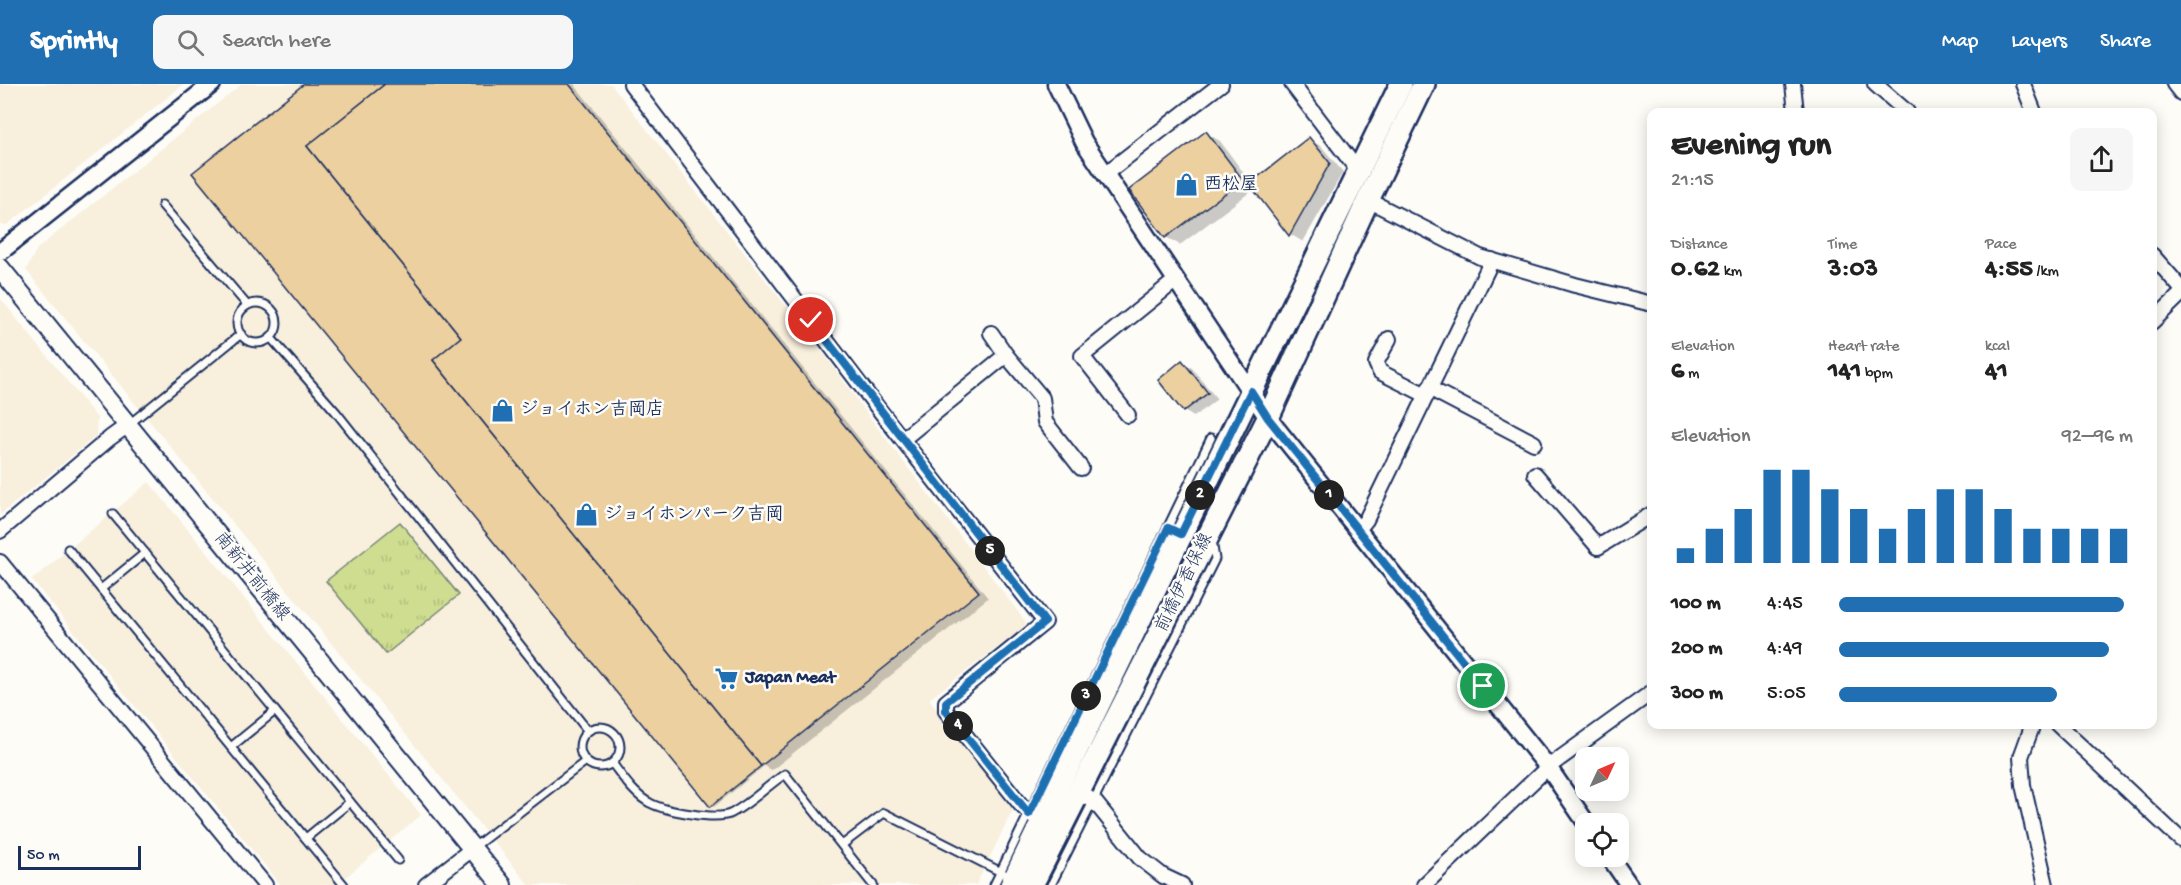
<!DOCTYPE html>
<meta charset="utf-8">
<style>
body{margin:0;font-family:"Gochi Hand","Klee One",sans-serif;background:#f6f6f6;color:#222;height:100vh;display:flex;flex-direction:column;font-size:22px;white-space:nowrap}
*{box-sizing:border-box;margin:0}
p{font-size:20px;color:#767676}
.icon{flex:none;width:33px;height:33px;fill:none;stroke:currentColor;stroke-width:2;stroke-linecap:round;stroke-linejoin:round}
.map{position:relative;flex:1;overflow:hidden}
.side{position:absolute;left:1647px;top:24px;width:510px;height:621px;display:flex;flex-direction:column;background:#fff;border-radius:12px;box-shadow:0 3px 15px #0003}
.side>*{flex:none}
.needle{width:39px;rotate:46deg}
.fabs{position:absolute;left:1575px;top:663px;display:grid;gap:12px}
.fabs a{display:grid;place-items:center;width:54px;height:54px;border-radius:12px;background:#fff;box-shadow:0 3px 15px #0003;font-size:30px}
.scale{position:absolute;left:18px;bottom:15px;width:123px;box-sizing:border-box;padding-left:6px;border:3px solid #1b2f5e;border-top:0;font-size:16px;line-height:21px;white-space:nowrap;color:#1b2f5e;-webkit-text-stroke:4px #fdfcf7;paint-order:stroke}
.pin{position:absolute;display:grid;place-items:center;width:51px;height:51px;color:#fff;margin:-26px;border:3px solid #fff;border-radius:50%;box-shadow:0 2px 6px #0007}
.km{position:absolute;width:30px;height:30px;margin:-15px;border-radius:50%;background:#222;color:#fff;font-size:16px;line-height:30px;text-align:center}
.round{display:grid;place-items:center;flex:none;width:63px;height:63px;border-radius:12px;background:#f6f6f6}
.headline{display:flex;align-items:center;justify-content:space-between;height:102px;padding:0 24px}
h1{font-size:33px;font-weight:700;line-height:45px}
.stats{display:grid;grid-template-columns:repeat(3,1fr);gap:9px;height:102px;padding:6px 24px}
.stats div{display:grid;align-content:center}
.stats b{font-size:26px;font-weight:700}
.stats small{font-size:16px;font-weight:400}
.stats p{font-size:16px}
.chart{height:168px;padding:12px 24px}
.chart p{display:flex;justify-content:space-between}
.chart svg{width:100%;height:108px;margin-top:6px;stroke:#1f6fb2;stroke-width:6}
ul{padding:0 24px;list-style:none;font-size:20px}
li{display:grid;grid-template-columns:96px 72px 1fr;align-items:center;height:45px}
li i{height:15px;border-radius:8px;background:#1f6fb2}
header{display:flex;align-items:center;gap:36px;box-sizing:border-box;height:84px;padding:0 30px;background:#1f6fb2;color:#fff}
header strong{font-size:28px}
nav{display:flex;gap:33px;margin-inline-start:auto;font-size:21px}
.search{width:420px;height:54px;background:#f6f6f6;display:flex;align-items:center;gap:15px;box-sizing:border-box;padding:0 21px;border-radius:12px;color:#767676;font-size:22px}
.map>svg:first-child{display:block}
.built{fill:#f8efdd}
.grass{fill:url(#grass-tufts);stroke:#758677;stroke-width:1.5}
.shadow{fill:#0003}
.building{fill:#ecd0a0;stroke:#1b2f5e;stroke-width:1.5}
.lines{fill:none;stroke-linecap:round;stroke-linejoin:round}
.service-casing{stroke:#1b2f5e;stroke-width:11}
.minor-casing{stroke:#1b2f5e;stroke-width:18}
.tertiary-casing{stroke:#1b2f5e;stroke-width:21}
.secondary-casing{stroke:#1b2f5e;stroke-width:22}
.primary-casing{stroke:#1b2f5e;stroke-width:26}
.service{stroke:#fdfcf7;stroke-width:7}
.minor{stroke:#fdfcf7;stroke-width:14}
.tertiary{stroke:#fdfcf7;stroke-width:16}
.secondary{stroke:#fdfcf7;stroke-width:18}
.primary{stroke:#fdfcf7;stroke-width:21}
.route-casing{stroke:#fff;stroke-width:12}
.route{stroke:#1f6fb2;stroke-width:8}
.labels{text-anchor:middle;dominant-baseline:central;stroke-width:5;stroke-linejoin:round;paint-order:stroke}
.poi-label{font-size:18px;font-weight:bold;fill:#1b2f5e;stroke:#fdfcf7;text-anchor:start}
.street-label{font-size:18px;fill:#1b2f5e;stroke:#fdfcf7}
</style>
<header>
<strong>Sprintly</strong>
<div class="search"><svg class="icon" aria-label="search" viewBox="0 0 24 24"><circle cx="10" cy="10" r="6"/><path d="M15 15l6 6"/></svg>Search here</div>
<nav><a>Map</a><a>Layers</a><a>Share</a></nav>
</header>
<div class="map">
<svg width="2181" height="801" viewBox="0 0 2181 801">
<defs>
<pattern id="grass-tufts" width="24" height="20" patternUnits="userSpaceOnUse" patternTransform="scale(1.5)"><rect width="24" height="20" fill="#cfdd90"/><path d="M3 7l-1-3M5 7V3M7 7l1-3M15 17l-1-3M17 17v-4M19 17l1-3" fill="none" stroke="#b1be7f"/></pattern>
</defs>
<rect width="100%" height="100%" fill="#fdfcf7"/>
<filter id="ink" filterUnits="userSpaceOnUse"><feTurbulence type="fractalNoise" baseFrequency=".0167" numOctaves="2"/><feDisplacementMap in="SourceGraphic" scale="12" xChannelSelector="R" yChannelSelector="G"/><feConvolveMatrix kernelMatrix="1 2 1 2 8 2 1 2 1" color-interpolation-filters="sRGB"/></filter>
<g filter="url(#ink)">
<!-- built -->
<g class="built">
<polygon points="0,0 184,0 7,141 0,141"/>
<polygon points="242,0 611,0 830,278 864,326 1025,537 1026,542 929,615 1013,726 976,801 529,801 26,186 37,165"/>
<polygon points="0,214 97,334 96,352 0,431"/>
<polygon points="149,398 421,731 336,801 281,801 32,496"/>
</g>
<!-- grass -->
<polygon class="grass" points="400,438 459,511 386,570 326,497"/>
<!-- shadow -->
<g class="shadow">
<polygon points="307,0 574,0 988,514 772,686 764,682 714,723 711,722"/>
<polygon points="1206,49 1220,57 1252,100 1309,55 1322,63 1343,88 1303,158 1290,150 1254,105 1180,161 1166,153 1131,106"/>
<polygon points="1182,278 1192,284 1217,315 1194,333 1184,327"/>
</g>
<!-- building -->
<g class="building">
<polygon points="304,0 385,0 307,62 461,253 433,276 761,682 710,723 192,89"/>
<polygon points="385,0 569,0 979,508 761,682 433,276 461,253 307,62"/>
<polygon points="1206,47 1243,96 1165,154 1129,106"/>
<polygon points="1309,53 1330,79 1289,152 1249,100"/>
<polygon points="1182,276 1208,309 1183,328 1158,296"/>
</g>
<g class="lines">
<defs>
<g id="service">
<polyline points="162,121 247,221"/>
<circle cx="257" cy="239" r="20"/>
<polyline points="271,254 336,328 588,647"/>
<polyline points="128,341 241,250"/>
<polyline points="113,430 398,776"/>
<polyline points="68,465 344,801"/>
<polyline points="101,505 145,469"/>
<circle cx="600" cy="663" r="20"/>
<polyline points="231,663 275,627"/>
<path d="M612,679C622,692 634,711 650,719C665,727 718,737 732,729C751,719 767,702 785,690L873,801"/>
<polyline points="306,754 350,718"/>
<polyline points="842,761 884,729 1003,789"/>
<polyline points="474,763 586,677"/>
<polyline points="994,801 1211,354"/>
<polyline points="1051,801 1215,475 1212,456"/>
</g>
<g id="minor">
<polyline points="631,0 881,328 1045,538 946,618 946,627 1021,721 1041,739"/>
<polyline points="1292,0 1359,88"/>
<polyline points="1793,0 1796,28"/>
<polyline points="1875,0 1907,28"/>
<polyline points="2023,0 2034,28"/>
<polyline points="2174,0 2181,9"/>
<polyline points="1105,90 1221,0"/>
<polyline points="1368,116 1480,173 1575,201 1652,220"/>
<polyline points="2152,171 2181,204"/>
<polyline points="2152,238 2181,210"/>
<polyline points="991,249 1006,271 1042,314 1045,338 1081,384"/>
<polyline points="1389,255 1376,279 1380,288 1426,311"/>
<polyline points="1429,304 1534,359"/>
<polyline points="1128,331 1082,272 1176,196"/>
<polyline points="903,355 1006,271"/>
<polyline points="1535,390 1598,463 1652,430"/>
<polyline points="1358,446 1366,436 1492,176"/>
<polyline points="0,447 110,354 128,341"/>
<polyline points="0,478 265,801"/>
<polyline points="2033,640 2021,673 2023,701 2046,801"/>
<polyline points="2057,640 2181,756"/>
<polyline points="1078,708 1094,717 1140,774 1163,792 1182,801"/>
<polyline points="426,801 472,765"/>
<polyline points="1424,801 1548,683 1652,608"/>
</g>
<g id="tertiary">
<polyline points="1056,0 1084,58 1268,334 1548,683 1587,740"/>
<polyline points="0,168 212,0"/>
<polyline points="1609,772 1629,801"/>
</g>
<polyline id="secondary" points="0,184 502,801"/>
<g id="primary">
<polyline points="1011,801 1401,0"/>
<polyline points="1032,801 1268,334 1368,116 1424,0"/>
</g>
</defs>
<!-- service casing -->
<use href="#service" class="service-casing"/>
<!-- minor casing -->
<use href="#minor" class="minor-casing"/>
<!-- tertiary casing -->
<use href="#tertiary" class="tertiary-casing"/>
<!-- secondary casing -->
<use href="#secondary" class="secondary-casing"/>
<!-- primary casing -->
<use href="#primary" class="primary-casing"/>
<!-- service -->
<use href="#service" class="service"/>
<!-- minor -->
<use href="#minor" class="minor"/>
<!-- tertiary -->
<use href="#tertiary" class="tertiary"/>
<!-- secondary -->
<use href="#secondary" class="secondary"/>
<!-- primary -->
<use href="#primary" class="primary"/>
</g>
</g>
<g class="lines" filter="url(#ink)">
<defs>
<polyline id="route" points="811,236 1045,538 946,618 946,627 1029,730 1168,444 1181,450 1251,307 1268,334 1483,602"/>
</defs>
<!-- route casing -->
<use href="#route" class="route-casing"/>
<!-- route -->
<use href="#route" class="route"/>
</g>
<!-- icons -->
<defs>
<symbol id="shop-bare" viewBox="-9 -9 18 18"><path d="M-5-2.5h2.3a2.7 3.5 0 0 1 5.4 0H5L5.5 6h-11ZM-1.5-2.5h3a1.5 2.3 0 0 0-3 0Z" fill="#1f6fb2" stroke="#fdfcf7" stroke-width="2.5" paint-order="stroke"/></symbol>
<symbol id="supermarket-bare" viewBox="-9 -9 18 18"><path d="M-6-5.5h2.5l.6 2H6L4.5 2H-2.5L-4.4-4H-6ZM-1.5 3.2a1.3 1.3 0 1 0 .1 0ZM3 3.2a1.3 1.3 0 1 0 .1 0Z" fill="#1f6fb2" stroke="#fdfcf7" stroke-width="2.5" paint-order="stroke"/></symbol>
</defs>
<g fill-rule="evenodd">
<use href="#shop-bare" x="1170" y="84" width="33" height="33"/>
<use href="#shop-bare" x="486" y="310" width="33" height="33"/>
<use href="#shop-bare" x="570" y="414" width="33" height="33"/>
<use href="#supermarket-bare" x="710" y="578" width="33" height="33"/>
</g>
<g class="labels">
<!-- poi labels -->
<g class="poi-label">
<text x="1204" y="101">西松屋</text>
<text x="520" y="326">ジョイホン吉岡店</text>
<text x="604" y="431">ジョイホンパーク吉岡</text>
<text x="745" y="594">Japan Meat</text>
</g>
<!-- street labels -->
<g class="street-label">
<text transform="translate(251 493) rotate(51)">南新井前橋線</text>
<text transform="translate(1185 499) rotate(-64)">前橋伊香保線</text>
</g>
</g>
</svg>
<div class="fabs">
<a><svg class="needle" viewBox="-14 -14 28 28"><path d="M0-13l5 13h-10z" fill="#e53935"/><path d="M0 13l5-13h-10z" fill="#767676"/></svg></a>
<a><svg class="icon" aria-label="locate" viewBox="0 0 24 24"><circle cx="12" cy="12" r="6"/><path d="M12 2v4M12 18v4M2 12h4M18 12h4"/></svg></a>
</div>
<div class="scale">50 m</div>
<div class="pin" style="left:1483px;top:602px;background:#1e9e55"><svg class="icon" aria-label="arrive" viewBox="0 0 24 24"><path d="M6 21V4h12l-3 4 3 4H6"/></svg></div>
<div class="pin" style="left:811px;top:236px;background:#d93025"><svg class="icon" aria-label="check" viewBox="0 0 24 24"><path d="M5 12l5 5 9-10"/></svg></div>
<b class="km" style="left:1329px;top:411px">1</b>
<b class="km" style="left:1200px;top:411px">2</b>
<b class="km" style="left:1086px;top:612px">3</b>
<b class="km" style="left:958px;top:642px">4</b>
<b class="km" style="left:990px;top:467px">5</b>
<section class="side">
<div class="headline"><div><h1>Evening run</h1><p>21:15</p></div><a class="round"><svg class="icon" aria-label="share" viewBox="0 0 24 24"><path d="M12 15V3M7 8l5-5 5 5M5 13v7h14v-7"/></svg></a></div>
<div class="stats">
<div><p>Distance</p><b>0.62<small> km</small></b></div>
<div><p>Time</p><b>3:03</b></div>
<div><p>Pace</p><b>4:55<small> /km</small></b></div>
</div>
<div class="stats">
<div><p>Elevation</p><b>6<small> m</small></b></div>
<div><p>Heart rate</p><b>141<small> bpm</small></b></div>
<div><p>kcal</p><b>41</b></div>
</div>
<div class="chart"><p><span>Elevation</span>92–96 m</p>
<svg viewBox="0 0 160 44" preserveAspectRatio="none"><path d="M5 44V38M15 44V30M25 44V22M35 44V6M45 44V6M55 44V14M65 44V22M75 44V30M85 44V22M95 44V14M105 44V14M115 44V22M125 44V30M135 44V30M145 44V30M155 44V30"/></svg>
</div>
<ul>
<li><b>100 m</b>4:45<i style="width:97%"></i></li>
<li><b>200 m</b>4:49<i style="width:92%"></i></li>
<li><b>300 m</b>5:05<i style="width:74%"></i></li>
</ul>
</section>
</div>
